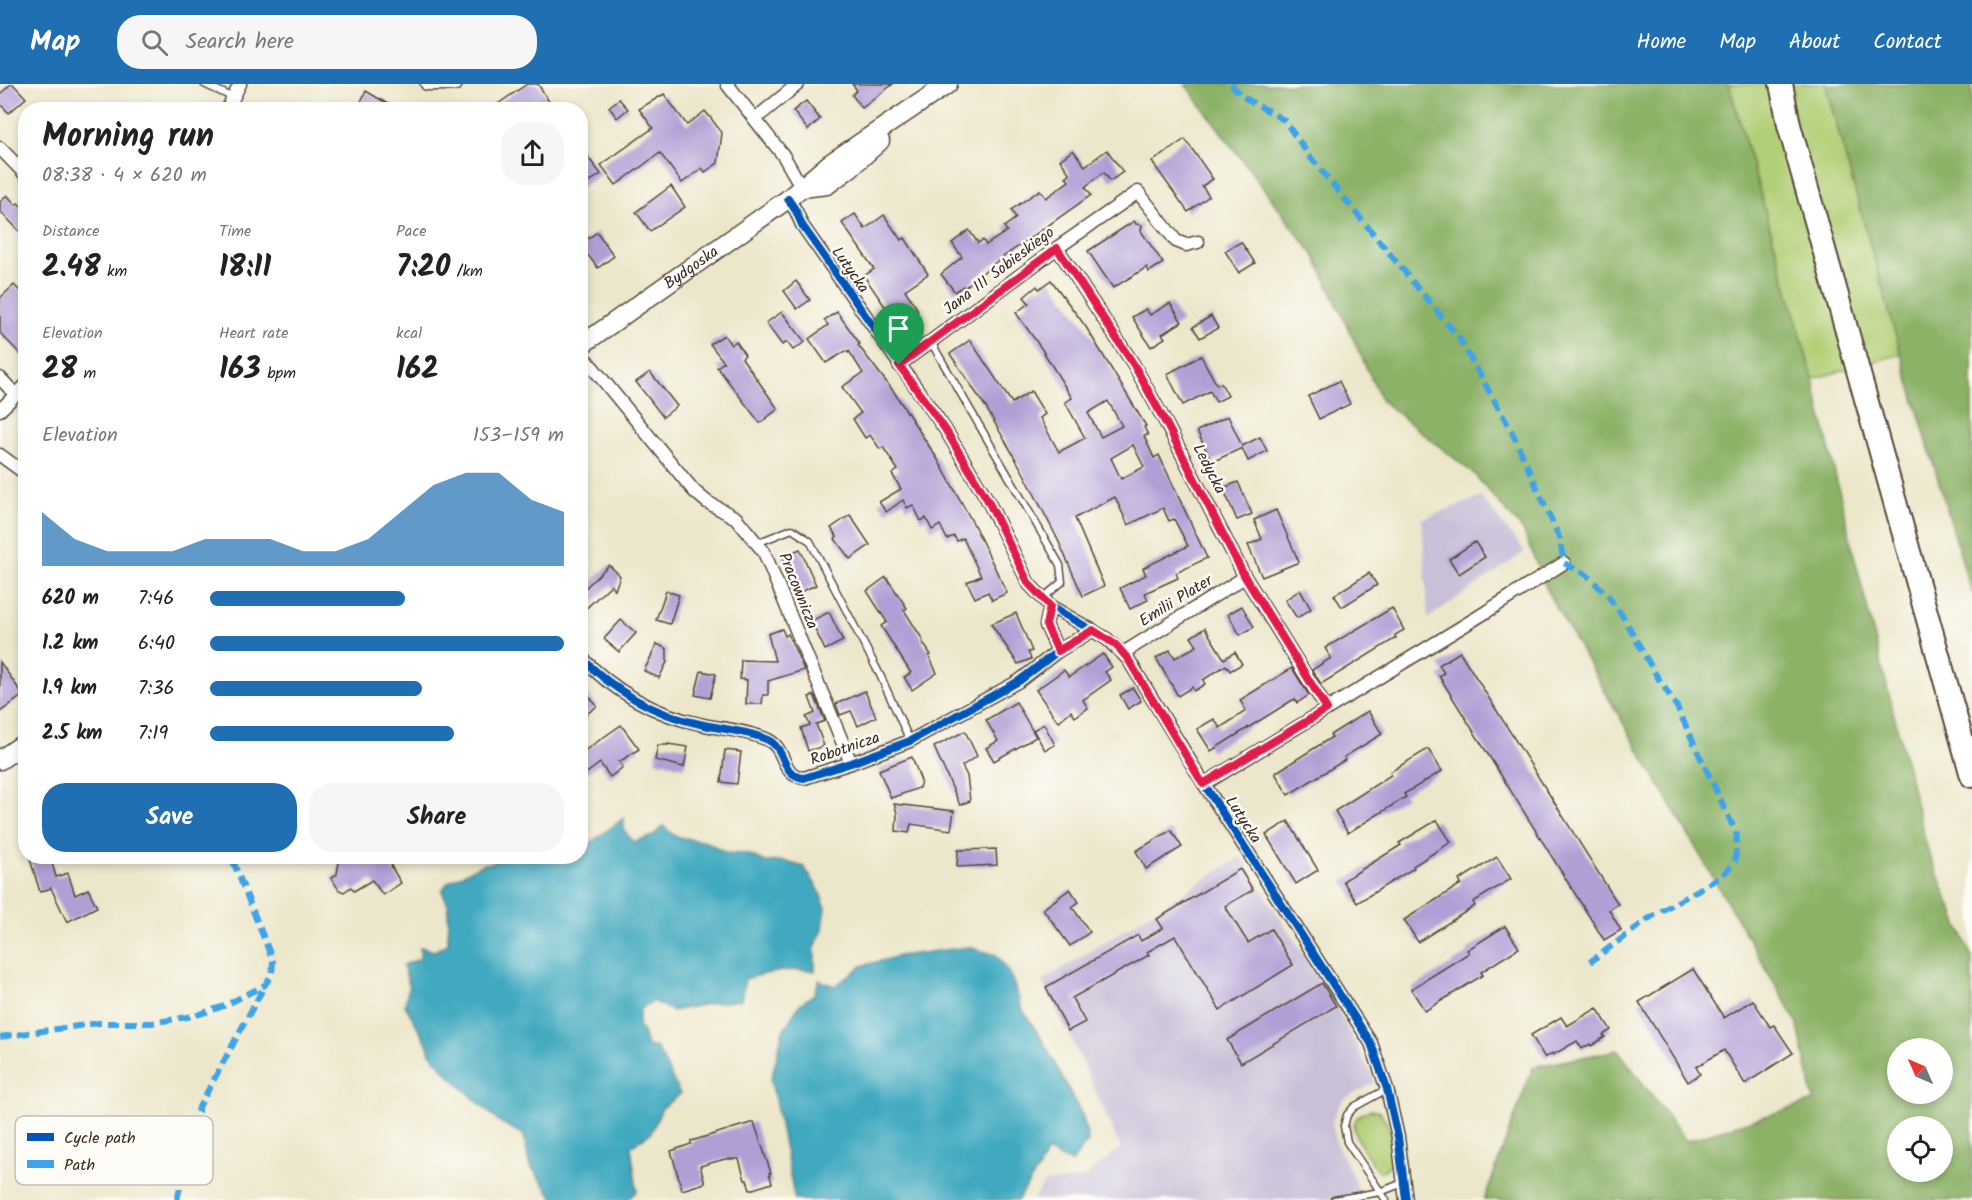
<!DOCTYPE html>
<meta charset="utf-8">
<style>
body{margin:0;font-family:Kalam,sans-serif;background:#f6f6f6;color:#222;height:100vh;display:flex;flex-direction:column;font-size:22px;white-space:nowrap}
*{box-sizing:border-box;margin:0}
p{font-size:20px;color:#767676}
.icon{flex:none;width:33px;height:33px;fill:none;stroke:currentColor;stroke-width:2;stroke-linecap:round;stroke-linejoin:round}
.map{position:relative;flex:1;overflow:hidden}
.side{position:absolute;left:18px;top:18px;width:570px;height:762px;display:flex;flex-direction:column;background:#fff;border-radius:24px;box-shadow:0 3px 9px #0003}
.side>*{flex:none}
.needle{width:39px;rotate:315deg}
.tools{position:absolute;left:1887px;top:954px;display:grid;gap:12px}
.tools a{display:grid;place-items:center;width:66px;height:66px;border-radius:50%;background:#fff;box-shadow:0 3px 9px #0003;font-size:30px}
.pin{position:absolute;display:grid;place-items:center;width:51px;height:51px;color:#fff;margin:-62px -26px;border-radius:50% 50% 50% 0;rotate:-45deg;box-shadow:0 0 6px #0007}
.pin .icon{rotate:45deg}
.round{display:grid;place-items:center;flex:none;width:63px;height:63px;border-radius:24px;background:#f6f6f6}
.head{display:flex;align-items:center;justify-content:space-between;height:102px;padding:0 24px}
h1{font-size:33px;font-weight:800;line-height:45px}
.metrics{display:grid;grid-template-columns:repeat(3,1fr);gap:9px;height:102px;padding:6px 24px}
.metrics div{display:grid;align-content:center}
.metrics b{font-size:30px;font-weight:800}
.metrics small{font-size:16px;font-weight:400}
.metrics p{font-size:16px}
.chart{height:168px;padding:12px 24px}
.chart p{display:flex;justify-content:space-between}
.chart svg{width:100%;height:108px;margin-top:6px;fill:#1f6fb2;opacity:.7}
.button{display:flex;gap:12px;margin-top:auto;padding:12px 24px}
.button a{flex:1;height:69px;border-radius:24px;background:#1f6fb2;color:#fff;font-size:24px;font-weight:800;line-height:69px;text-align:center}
.button a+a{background:#f6f6f6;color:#222}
ul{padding:0 24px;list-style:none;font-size:20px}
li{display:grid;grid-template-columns:96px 72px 1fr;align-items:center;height:45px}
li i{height:15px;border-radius:8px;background:#1f6fb2}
header{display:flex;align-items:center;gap:36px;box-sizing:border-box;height:84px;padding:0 30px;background:#1f6fb2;color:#fff}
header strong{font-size:28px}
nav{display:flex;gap:33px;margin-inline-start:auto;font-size:21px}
.search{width:420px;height:54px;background:#f6f6f6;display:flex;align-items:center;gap:15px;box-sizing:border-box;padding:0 21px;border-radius:24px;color:#767676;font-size:22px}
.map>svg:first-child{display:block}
.industrial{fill:#c8bfd8}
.green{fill:#b1cf76;stroke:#767c4a;stroke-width:1.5}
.forest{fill:#8cb267;stroke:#646e42;stroke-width:1.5;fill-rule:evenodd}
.water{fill:#3fa9bf;stroke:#3d6a6e;stroke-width:1.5}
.building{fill:#b09fd5;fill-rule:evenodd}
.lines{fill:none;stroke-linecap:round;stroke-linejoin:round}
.lane-casing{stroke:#564638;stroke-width:9}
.street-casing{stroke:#564638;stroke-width:15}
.secondary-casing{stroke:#564638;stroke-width:21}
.highway-casing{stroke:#564638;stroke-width:26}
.lane{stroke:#fff;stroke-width:6}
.street{stroke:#fff;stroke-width:12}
.secondary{stroke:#fff;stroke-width:18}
.highway{stroke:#fff;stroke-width:22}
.quiet{stroke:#3fa3ea;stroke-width:6;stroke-dasharray:12 6;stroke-linecap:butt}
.cycleway-casing{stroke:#fdfcf7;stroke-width:11}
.cycleway{stroke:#0057b8;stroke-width:8}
.route-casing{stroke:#fff;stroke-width:12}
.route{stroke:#e11d48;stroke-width:8}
.labels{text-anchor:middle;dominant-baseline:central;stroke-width:5;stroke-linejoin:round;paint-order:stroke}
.street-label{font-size:16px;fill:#3b2a1e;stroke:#fdfcf7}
.key{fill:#fdfcf7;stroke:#c3bdb6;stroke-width:1.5}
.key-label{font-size:16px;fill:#3b2a1e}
</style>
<header>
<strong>Map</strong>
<div class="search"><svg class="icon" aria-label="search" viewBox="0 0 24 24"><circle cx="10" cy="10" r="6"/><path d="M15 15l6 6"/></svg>Search here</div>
<nav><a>Home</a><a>Map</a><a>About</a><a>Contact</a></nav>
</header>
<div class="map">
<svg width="1972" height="1116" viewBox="0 0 1972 1116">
<rect width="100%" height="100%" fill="#fdfcf7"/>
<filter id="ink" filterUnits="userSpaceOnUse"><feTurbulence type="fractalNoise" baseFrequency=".0167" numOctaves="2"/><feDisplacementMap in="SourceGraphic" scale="12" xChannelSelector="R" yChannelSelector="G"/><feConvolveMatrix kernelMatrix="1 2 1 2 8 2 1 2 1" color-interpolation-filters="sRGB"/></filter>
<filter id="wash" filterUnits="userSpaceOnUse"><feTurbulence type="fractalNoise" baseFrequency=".008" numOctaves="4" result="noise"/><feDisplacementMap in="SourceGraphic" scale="24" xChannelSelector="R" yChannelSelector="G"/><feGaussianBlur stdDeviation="1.35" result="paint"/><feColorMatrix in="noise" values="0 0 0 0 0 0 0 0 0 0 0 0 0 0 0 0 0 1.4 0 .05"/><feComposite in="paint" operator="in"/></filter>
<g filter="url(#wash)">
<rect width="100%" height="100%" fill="#ece7cb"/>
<!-- industrial -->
<g class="industrial">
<polygon points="1481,413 1525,468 1428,534 1422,435"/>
<polygon points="1241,773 1336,922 1375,998 1343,1016 1337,1025 1332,1038 1336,1059 1364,1116 1032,1116 1046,1098 1082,1095 1121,1064 1068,947 1042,897"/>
</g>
<!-- green -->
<g class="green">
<polygon points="1729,0 1825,0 1901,270 1813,295"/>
<path d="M1370,1026L1380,1028C1392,1043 1401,1076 1382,1088L1378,1087C1367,1070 1335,1036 1370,1026Z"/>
</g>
<!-- forest -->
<g class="forest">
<path d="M1185,0H1729L1813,295L1856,479L1928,767L1972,874V1116H1484L1533,983L1618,966L1686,1057L1814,1017L1797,938L1550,513L1523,446L1474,390L1382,317L1315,173ZM1898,964H1942V1010H1898ZM1898,1042H1942V1088H1898Z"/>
<polygon points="1825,0 1972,0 1972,510 1901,270"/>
</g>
<!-- water -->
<g class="water">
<path d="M624,734V746L633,758L653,752L663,742L676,753L707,758L726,769L747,770L765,778L783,777L804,783L818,804L826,824L823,845L815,863V887C791,883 768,889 745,895L741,916L712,919L672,927L653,917L640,925L638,943L643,948L647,962L657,964L680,1010L662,1024L651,1049L631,1062L637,1107L627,1116H555L529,1080L524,1051L498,1037L447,989L430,969L427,959L405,921L409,901L403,881L420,875V863L434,867L448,860V820L442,807L448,798L479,782L512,773L535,775L541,773L580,772L581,759L589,760Z"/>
<polygon points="968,863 996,871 1010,889 1022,925 1043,957 1083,1033 1088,1057 1071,1079 1047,1067 1039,1084 1018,1116 795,1116 771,996 783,947 800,920 814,910 819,896 835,902 862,882 899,872"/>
</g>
<g id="blocks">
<!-- building -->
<g class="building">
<polygon points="11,0 13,0 26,14 9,29 0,20 0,10"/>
<polygon points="527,0 538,0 550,19 539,26 489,26"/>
<polygon points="852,0 893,0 862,24 852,11 857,6"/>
<polygon points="366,7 398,26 357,26"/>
<polygon points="664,10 687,41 705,27 710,33 722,49 718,79 705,88 702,84 682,99 660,69 616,101 601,81 653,44 639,25"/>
<polygon points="619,15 628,25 617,34 609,23"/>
<polygon points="806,17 820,35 808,46 793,27"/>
<polygon points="1185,55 1213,95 1202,102 1209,112 1188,128 1152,78"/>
<polygon points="580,63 601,90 580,104"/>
<polygon points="1073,66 1085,82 1107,66 1123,88 1110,97 1104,88 1085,103 1091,111 992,181 964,204 963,202 955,208 941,190 962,173 952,159 969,146 978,159 983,156 986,161 1007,147 1004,143 1016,134 1011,126 1040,106 1046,114 1069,97 1066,93 1070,90 1060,76"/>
<polygon points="671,102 685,123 650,147 636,128"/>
<polygon points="7,111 16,121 18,119 26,126 26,154 0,127 0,118"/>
<polygon points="855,130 865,145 884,131 901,156 905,154 928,190 905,206 918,226 901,236 900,234 895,237 864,192 874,185 842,139"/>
<polygon points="1134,137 1136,140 1142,141 1141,147 1163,179 1149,188 1147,183 1113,204 1088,167"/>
<polygon points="597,148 614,172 598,184 580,161"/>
<polygon points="1241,158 1255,179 1239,189 1225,167"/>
<path d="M1051,196L1086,243L1146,342L1144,343L1148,351L1144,352L1154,374L1159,371L1207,474L1176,489L1178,494L1145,509L1148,516L1130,525L1120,504L1146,491L1143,484L1188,462L1174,435L1169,437L1163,424L1128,441L1115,413L1075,434L1104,502L1083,512L1057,454L1023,388L985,322L950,270L970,256L1012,319L1031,307L1045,330L1040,334L1059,368L1085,354L1065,318L1072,314L1041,264L1016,229L1029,219L1024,213L1037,202L1039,205ZM1108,317L1122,342L1101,353L1088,329ZM1133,361L1144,383L1121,395L1111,374Z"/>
<polygon points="796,197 810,216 797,225 784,207"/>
<polygon points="14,201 26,213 26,276 0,249 0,214"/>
<polygon points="1170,219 1182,238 1162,250 1165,254 1151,263 1132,233 1146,225 1150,231"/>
<polygon points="782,228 805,258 793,266 787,258 782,261 766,239"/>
<polygon points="837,228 860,260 858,261 894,308 938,376 974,441 1007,509 992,516 988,508 975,514 967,498 981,492 963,454 957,457 954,452 947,455 940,441 932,446 926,434 921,437 913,421 907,424 903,416 886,428 879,418 901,405 892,390 898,386 883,363 880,365 870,351 865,354 853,335 861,329 842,303 863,289 849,267 848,269 846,267 826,279 809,255 828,241 824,236"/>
<polygon points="1211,232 1218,244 1200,254 1193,243"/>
<polygon points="724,251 731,261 736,257 745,271 742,274 778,325 760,339 717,283 724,278 710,260"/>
<polygon points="1201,272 1217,301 1221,299 1228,312 1216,318 1210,307 1183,321 1167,290"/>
<polygon points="650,288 677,322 663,333 636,298"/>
<polygon points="1339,297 1350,320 1319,335 1308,312"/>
<polygon points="1228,332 1242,362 1260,353 1267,367 1248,377 1242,364 1212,378 1197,347"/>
<polygon points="1238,398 1252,430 1237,436 1223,404"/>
<polygon points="1276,426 1299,478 1262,493 1248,461 1262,455 1254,436"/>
<polygon points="850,431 870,461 850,475 835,455 837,453 831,444"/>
<polygon points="1475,458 1485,473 1459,490 1449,475"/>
<polygon points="800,465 816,501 800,508 783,472"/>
<polygon points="609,481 620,492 615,506 611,501 580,530 580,509"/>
<polygon points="1369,489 1377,501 1342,523 1334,511"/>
<polygon points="886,493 907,524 904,526 923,556 922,557 931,571 929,572 937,589 912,606 904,593 911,589 881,542 887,538 867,507"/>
<polygon points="1300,506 1311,525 1297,534 1285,516"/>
<polygon points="666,507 679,511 670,540 656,536"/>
<polygon points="1242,522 1254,543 1240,551 1228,530"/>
<polygon points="1392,524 1404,546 1395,551 1396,554 1321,600 1312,586 1331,574 1325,564"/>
<polygon points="829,528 843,557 825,566 811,537"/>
<polygon points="1016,529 1032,567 1028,568 1031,575 1018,580 991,540"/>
<polygon points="621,536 636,549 619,568 604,555"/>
<polygon points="1205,544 1224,575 1235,568 1242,580 1230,587 1226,581 1203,596 1205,600 1194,607 1192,603 1178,612 1156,574 1170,566 1175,574 1197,562 1191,553"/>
<polygon points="782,545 785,552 788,550 804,586 768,597 768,611 763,611 762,620 746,620 747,596 740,595 741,576 775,577 768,550"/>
<polygon points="657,560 667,565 667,578 659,594 644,587"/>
<polygon points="1460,568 1618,820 1609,826 1621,846 1604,856 1439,592 1444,589 1439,581"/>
<polygon points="1103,570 1112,583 1105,588 1111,596 1083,616 1088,624 1075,633 1071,627 1058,638 1036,606 1064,586 1069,593"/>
<polygon points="0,578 23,611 0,628"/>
<polygon points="1292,584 1309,611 1297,619 1295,615 1291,617 1211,667 1197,645 1214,635 1220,644 1246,627 1240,616"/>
<polygon points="701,587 716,590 710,614 695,611"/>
<polygon points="580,601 597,622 580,635"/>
<polygon points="1133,604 1141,617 1128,625 1120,611"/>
<polygon points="865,607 876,633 858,642 851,627 840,631 836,620"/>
<polygon points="814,611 825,637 816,640 824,662 808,667 801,644 810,641 806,633 815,629 809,613"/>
<polygon points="1016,618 1036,653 994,677 986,664 998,657 986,636"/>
<polygon points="1368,627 1382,650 1344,673 1345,676 1288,711 1275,689 1332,653 1330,651"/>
<polygon points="1044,640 1055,661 1045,666 1033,646"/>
<polygon points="621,641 639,665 619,678 623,683 610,693 600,679 580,694 580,670"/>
<polygon points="965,647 977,672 962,682 967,692 970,717 960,721 934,663"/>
<polygon points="668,660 688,663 684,683 655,676 658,661 668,661"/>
<polygon points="1428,665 1442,687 1404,710 1406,713 1348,749 1335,727 1391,691 1390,688"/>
<polygon points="725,666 741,668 737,700 721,698"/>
<polygon points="912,673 921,697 919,704 891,714 879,686"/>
<polygon points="894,720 954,727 951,746 911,740 909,749 896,747 897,729"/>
<polygon points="1437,736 1451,758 1413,782 1414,784 1357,819 1343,797 1401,761 1399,759"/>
<polygon points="1288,737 1318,786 1296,800 1266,751"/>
<polygon points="1171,746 1182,763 1146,785 1136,767"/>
<polygon points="996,765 997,781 957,783 958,766"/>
<polygon points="29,772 50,772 56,793 68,789 75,811 88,805 97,823 67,838 51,804 40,808"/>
<polygon points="340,772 400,772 391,782 401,799 383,811 372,796 354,807 351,803 344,808 339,806 331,794 337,790"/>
<polygon points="1497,773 1511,795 1473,818 1475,822 1418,858 1404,836 1461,800 1459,796"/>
<polygon points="1240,785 1253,806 1225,822 1248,859 1271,845 1293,881 1220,926 1175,852 1147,868 1149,871 1072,914 1085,938 1068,947 1046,903 1138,851 1141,857 1163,844 1157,835"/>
<polygon points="1070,805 1079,818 1072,823 1090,848 1070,862 1043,825"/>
<polygon points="1505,842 1519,864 1481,888 1483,891 1425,927 1411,905 1469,869 1467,866"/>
<polygon points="1693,885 1724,934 1753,916 1770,943 1774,941 1793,969 1745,1000 1724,966 1696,983 1700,990 1688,998 1639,918"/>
<polygon points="1322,899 1336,922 1241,979 1227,956"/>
<polygon points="1597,924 1611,946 1603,951 1605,953 1591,962 1590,960 1582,965 1577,957 1553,971 1552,969 1545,974 1531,951 1561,933 1567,942"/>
<polygon points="754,1038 771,1089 769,1089 772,1099 750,1106 747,1096 745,1096 739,1075 725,1075 700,1082 705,1099 682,1106 671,1067 691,1060 691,1057"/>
</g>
</g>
</g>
<g filter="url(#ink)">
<use href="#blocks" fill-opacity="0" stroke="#564638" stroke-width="1.5"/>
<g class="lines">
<defs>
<g id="lane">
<polyline points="204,0 232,13"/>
<polyline points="931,258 1060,481 1062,498 1043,514"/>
<polyline points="757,459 792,445 810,457 880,591 910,657"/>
<polyline points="1334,1116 1380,1108 1403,1099"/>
<polyline points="1386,1116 1347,1058 1344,1042 1347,1031 1354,1023 1387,1005"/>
</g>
<g id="street">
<polyline points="427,0 456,0"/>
<polyline points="727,0 783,71 802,104"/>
<polyline points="227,26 240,0"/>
<polyline points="755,35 798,0"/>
<polyline points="0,64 26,91"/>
<polyline points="788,115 796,127 802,141 945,345 987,415 1029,500 1050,522 1107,555 1128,575 1204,700 1371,959 1387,1005 1398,1053 1406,1116"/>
<polyline points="1057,164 1134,281 1168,343 1245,493 1327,625"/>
<polyline points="580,268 694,407 707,418 736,434 764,468 851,679"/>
<polyline points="899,281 1057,164 1138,108 1176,157 1186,161 1198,158"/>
<polyline points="0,294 16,311"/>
<polyline points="0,326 26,301"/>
<polyline points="0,371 26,390"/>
<polyline points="1050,522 1046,541 1058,567"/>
<polyline points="1123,569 1245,493"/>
<path d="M580,572C612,606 655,631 700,640C720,645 750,647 768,656C787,665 780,691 804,694L851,679L910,657L1019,597L1058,567L1093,546"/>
<polyline points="1204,700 1478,533 1564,479"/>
</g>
<g id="secondary">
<polyline points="802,104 827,101 850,84 880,57"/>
<path id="s1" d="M580,262L788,115L829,80L948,0"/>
<polyline points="0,676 26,658"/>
</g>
<polyline id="highway" points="1781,0 1789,41 1972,692"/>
</defs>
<!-- lane casing -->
<use href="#lane" class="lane-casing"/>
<!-- street casing -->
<use href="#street" class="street-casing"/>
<!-- secondary casing -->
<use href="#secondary" class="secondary-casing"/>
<!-- highway casing -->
<use href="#highway" class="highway-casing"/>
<!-- lane -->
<use href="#lane" class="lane"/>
<!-- street -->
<use href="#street" class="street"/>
<!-- secondary -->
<use href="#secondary" class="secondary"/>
<!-- highway -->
<use href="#highway" class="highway"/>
<!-- quiet -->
<g class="quiet">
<polyline points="1231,0 1243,13 1284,36 1311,74 1459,254 1512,348 1559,453 1564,479 1587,491 1608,512 1625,536 1653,586 1677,623 1737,751 1735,777 1722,792 1651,833 1590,878"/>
<polyline points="0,953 99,939 151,939 194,932 224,922 265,901 272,890 273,877 231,772"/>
<polyline points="177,1116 199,1023 265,901"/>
</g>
<defs>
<g id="cycleway">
<polyline points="788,115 796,127 802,141 945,345 987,415 1029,500 1050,522 1107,555 1128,575 1204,700 1371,959 1387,1005 1398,1053 1406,1116"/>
<polyline points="1057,164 1134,281 1168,343 1245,493 1327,625"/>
<path d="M580,572C612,606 655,631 700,640C720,645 750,647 768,656C787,665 780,691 804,694L851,679L910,657L1019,597L1058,567L1093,546"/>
</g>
</defs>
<!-- cycleway casing -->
<use href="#cycleway" class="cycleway-casing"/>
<!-- cycleway -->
<use href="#cycleway" class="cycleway"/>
</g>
</g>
<g class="lines" filter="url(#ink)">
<defs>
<polygon id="route" points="1057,164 1134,281 1168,343 1245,493 1327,625 1203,700 1128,575 1116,561 1093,546 1058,567 1046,541 1050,522 1029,500 987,415 945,345 899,281"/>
</defs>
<!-- route casing -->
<use href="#route" class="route-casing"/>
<!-- route -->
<use href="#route" class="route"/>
</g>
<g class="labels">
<!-- street labels -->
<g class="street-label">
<text stroke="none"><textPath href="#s1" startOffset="136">Bydgoska</textPath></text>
<text transform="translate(850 186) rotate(55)">Lutycka</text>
<text transform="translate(999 187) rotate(-37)">Jana III Sobieskiego</text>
<text transform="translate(1209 385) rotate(63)">Ledycka</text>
<text transform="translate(798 507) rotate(68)">Pracownicza</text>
<text transform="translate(1176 517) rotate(-32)">Emilii Plater</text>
<text transform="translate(845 665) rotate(-19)">Robotnicza</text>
<text transform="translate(1243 736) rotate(57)">Lutycka</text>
</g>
</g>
<!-- legend -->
<rect x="15" y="1032" width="198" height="69" rx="9" class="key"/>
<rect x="27" y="1049" width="27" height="8" fill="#0057b8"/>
<rect x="27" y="1076" width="27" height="8" fill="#3fa3ea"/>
<g class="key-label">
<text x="64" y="1059">Cycle path</text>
<text x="64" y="1086">Path</text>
</g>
</svg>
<div class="tools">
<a><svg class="needle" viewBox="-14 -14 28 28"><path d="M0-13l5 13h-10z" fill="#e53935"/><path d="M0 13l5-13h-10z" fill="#767676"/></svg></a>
<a><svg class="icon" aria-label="locate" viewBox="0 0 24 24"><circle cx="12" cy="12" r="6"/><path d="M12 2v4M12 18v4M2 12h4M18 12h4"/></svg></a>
</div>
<div class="pin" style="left:899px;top:281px;background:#1e9e55"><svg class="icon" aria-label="arrive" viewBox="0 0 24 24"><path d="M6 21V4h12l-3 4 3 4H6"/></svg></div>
<section class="side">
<div class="head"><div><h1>Morning run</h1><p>08:38 · 4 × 620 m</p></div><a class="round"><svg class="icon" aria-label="share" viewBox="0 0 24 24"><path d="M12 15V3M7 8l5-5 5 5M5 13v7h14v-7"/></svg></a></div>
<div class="metrics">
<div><p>Distance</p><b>2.48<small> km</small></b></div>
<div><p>Time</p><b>18:11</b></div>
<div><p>Pace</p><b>7:20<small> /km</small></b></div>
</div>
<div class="metrics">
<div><p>Elevation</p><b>28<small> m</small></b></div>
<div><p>Heart rate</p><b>163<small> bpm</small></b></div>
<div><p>kcal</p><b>162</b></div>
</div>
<div class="chart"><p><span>Elevation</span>153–159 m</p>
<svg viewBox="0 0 160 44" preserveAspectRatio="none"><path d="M0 44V22L10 33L20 38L30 38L40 38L50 33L60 33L70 33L80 38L90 38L100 33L110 22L120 11L130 6L140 6L150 17L160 22V44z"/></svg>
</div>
<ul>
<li><b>620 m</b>7:46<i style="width:55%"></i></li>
<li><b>1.2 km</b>6:40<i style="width:100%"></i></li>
<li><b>1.9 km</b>7:36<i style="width:60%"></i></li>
<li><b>2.5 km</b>7:19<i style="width:69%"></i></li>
</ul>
<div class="button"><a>Save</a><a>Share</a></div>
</section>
</div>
